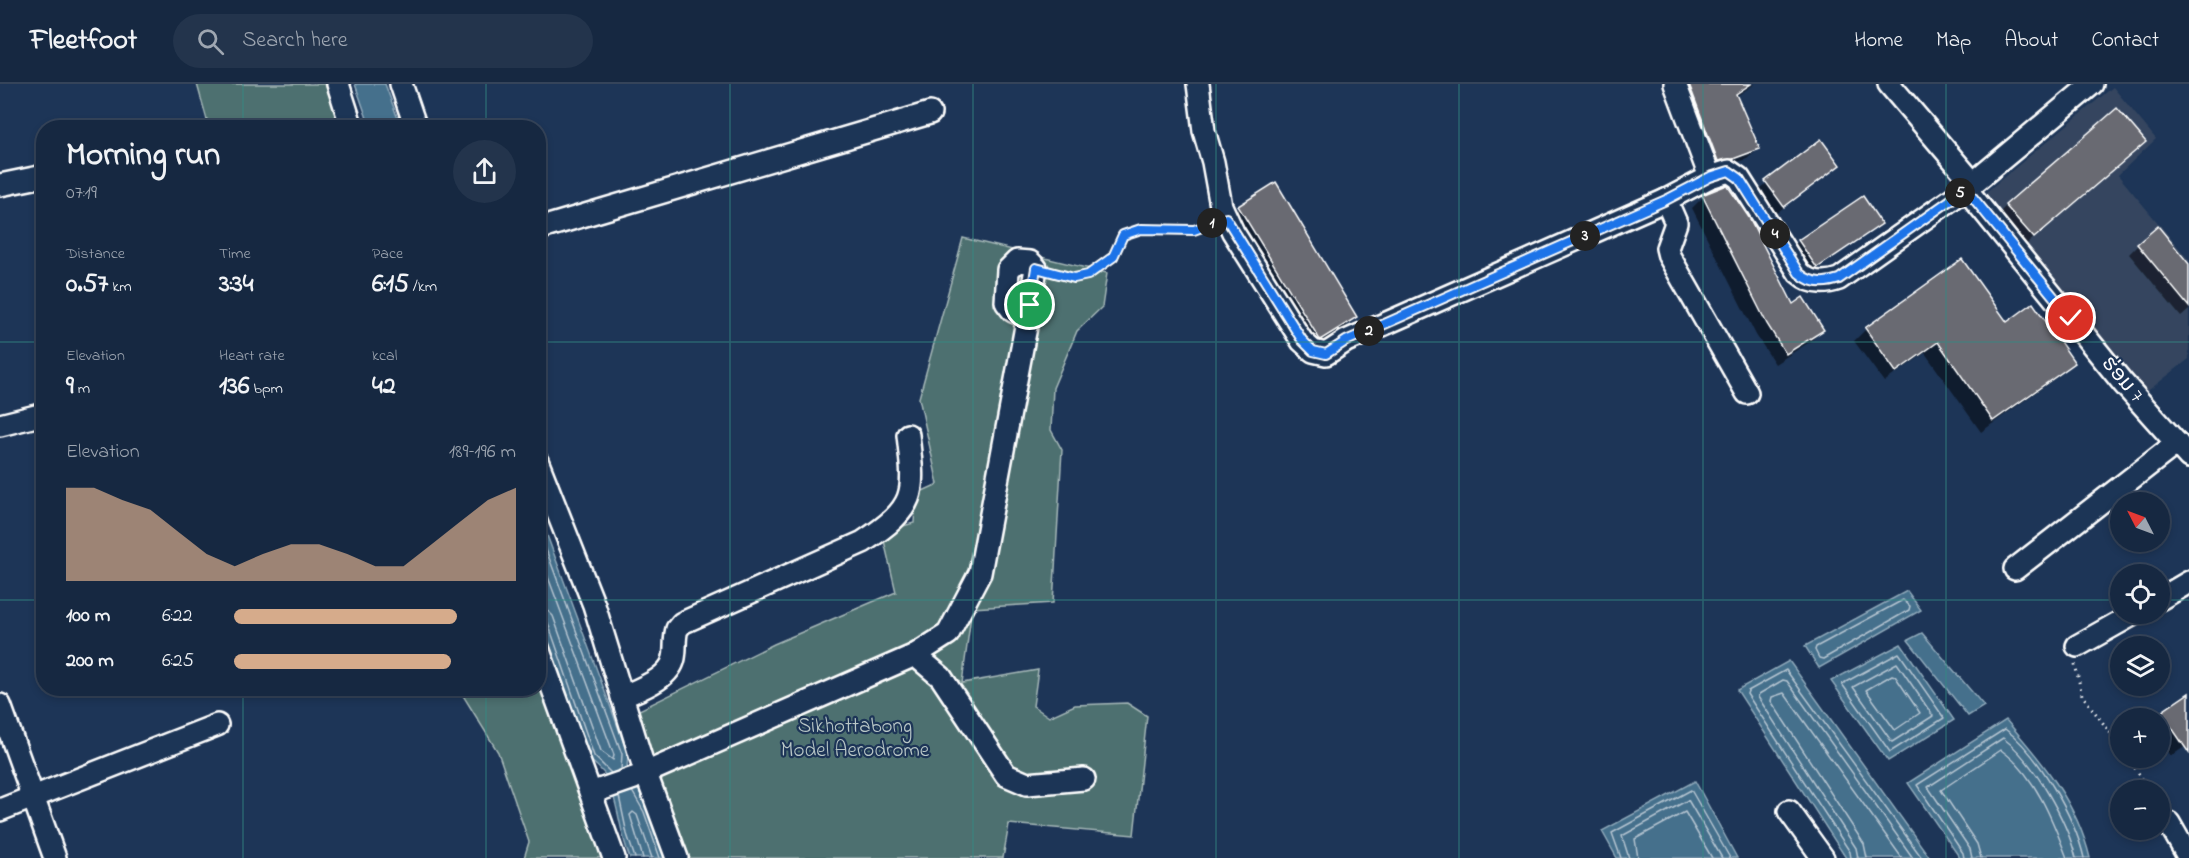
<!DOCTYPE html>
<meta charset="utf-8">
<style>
body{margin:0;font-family:"Indie Flower","Noto Sans Lao",sans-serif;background:#23344c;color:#f1f3f6;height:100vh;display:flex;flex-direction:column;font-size:22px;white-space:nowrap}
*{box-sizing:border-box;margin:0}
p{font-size:20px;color:#9ea6b1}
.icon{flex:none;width:33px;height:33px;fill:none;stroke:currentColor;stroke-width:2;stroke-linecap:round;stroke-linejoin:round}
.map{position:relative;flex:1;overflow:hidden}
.sheet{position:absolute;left:36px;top:36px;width:510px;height:576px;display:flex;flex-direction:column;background:#162841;border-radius:24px;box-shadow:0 3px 9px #0003,0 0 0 2px #35445a}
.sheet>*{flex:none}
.needle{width:39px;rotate:312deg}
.buttons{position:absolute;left:2110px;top:408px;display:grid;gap:12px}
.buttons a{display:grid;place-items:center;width:60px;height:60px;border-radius:50%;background:#162841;box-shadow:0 3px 9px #0003,0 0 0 2px #35445a;font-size:30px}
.pin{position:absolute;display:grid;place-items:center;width:51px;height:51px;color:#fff;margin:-26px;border:3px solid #fff;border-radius:50%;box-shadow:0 2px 6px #0007}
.km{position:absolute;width:30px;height:30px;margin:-15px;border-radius:50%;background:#222;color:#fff;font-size:16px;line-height:30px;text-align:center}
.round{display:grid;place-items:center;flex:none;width:63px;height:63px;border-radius:32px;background:#23344c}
.summary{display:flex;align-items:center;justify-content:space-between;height:102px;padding:0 30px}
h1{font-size:33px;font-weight:700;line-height:45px}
.stats{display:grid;grid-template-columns:repeat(3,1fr);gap:9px;height:102px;padding:6px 30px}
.stats div{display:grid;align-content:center}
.stats b{font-size:26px;font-weight:700}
.stats small{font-size:16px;font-weight:400}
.stats p{font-size:16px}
.chart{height:168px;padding:12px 30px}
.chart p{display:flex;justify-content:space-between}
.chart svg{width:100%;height:108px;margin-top:6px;fill:#d6ab8b;opacity:.7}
ul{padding:0 30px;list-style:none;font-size:20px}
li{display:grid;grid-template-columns:96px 72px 1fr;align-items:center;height:45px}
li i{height:15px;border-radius:8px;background:#d6ab8b}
header{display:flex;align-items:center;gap:36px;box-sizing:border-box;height:84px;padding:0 30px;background:#162841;border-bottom:2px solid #35445a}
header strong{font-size:28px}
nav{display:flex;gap:33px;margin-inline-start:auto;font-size:21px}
.search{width:420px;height:54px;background:#23344c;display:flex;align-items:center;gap:15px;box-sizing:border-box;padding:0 21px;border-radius:33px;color:#9ea6b1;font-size:22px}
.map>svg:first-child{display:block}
.built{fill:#34455f}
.green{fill:#4e7070;stroke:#a6b8b8;stroke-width:1.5}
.water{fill:#456f8c;stroke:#8fa9ba;stroke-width:1.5}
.shadow{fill:#0007}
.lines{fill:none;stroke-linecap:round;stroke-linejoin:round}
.shore{stroke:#b5c5d1;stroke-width:1.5}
.building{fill:#696a72;stroke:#fff;stroke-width:1.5}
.minor-casing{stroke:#fff;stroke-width:26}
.path{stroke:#fff;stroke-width:3;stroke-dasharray:1.5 4.5;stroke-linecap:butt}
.minor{stroke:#1d3557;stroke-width:21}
.route-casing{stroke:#fff;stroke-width:12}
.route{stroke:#1a73e8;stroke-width:8}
.grid{fill:none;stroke:#338b84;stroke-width:1.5;stroke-opacity:0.55}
.labels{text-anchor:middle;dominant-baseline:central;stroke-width:4.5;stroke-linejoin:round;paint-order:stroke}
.street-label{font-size:21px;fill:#fff;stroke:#1d3557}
.park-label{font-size:21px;fill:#b8c6c6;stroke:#1d3557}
</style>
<header>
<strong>Fleetfoot</strong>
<div class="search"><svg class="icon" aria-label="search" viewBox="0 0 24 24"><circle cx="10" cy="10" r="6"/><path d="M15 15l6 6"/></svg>Search here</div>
<nav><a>Home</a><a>Map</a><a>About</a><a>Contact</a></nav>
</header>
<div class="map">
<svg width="2189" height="774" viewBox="0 0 2189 774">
<rect width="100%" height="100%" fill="#1d3557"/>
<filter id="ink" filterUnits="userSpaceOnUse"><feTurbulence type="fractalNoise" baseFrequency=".0167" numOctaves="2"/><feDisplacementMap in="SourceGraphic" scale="12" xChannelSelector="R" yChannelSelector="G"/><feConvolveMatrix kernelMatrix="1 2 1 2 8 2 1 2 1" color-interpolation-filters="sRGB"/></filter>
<g filter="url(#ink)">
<!-- built -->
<polygon class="built" points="2113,3 2156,55 2118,91 2189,176 2189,275 2144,310 1986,108"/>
<!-- green -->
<g class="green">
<polygon points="197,0 325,0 341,43 209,43"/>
<polygon points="963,154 1107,189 1102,223 1077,247 1053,304 1051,346 1062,366 1053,519 972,524 962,599 1038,586 1033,622 1049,633 1075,621 1127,619 1147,632 1134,751 1009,740 1003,774 688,774 627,632 774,560 896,508 882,448 914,439 916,410 938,400 919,314"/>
<polygon points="539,592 605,774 524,774 529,758 498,668 459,605 538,604"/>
</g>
<!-- water -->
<g class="water">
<polygon points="355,0 385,0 401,43 370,43"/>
<path d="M538,427L628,670L627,685L649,726L666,774H630C619,748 618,714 606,692C602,686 595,680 589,675L539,530Z"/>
<polygon points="1907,507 1921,526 1819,584 1805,562"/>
<polygon points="1922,549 1984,622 1968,632 1908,556"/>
<polygon points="1901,560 1954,636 1888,677 1831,597"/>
<polygon points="1789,577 1930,774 1846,774 1737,606"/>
<path d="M2006,636C2042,677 2077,719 2090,774H1960L1908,699Z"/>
<polygon points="1695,697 1737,774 1617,774 1602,747"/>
</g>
<!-- shadow -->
<g class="shadow">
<polygon points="1673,0 1755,0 1735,13 1758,65 1747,75 1707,87"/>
<polygon points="1821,57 1838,81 1774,131 1757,107"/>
<polygon points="2132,69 2021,165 1994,134 2006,122"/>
<polygon points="1703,113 1792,222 1822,246 1811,257 1775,280 1756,251 1692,124"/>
<polygon points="1239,123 1355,233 1344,245 1308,266 1227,135"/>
<polygon points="1880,140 1808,192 1790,166 1799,157"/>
<polygon points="2138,161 2189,183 2189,226 2181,233 2129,170"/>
<polygon points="2006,240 2073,278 2061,290 1981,348 1925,269 1884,298 1854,257 1866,245"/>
<polygon points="2189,611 2189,660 2171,672 2160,656 2160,634 2156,634"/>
</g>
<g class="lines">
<!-- shore -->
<g class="shore">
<polyline points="538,444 622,670 621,686"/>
<polyline points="538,466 614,671 613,676 601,667 553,532 547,526 538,524"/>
<polygon points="1903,516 1910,522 1909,526 1823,575 1819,574 1815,566 1816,563"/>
<polyline points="538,531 547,536 594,672 611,689"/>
<polygon points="1899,569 1944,634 1890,668 1842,600"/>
<polygon points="1897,579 1933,632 1892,658 1853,603"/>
<polygon points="1892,591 1895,592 1920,629 1895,646 1866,606"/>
<polyline points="632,707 644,728 660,774"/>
<polyline points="619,712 627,750 635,774"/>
<polyline points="643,774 630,731 633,728 637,731 652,774"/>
<polyline points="1621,774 1612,749 1691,706 1730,774"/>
<polyline points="1629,774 1622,752 1688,716 1722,774"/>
<polyline points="1638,774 1635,755 1685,728 1712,774"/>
<polyline points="1851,774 1850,768 1747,610 1748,607 1786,586 1922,774"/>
<polyline points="1858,774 1856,764 1758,613 1759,610 1783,596 1787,597 1913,774"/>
<polyline points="1867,774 1864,760 1771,617 1772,613 1784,609 1902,774"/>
<path d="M1964,774L1963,769L1917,701L2005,645C2038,669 2075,734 2084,774"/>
<path d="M1972,774L1970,765L1928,703L2003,654C2034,677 2067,737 2076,774"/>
<path d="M1981,774L1977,760L1941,706L2001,666C2035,690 2053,737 2067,774"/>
</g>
</g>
<!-- building -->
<g class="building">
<polygon points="1689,0 1751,0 1736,10 1760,65 1733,75 1718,77"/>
<polygon points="2117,24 2146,58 2034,154 2005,121"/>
<polygon points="1821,55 1840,81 1784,123 1765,97"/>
<polygon points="1276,98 1357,233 1320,256 1238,122"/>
<polygon points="1727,101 1750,135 1793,220 1803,213 1824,246 1786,270 1767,240 1702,111"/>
<polygon points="1863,112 1882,140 1817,184 1798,156"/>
<polygon points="2158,142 2189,180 2189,223 2137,160"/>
<polygon points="1962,175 2007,238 2033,219 2075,279 1993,337 1938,258 1896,288 1865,244"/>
<polygon points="2189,609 2189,669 2161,628"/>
</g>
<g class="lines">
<defs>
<g id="minor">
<polyline points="338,0 352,44"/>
<polyline points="401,0 416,44"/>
<path d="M1198,0L1204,47L1213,78L1221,122L1233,148L1302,257L1313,267L1326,270L1346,257L1666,116L1710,93L1729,87L1739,94L1799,189C1811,200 1825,200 1839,195L1966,105L2092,0"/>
<polyline points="1675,0 1710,93"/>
<polyline points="1889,0 1973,99"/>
<polyline points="0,101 44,92"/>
<polyline points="1966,105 2123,299 2189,373"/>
<polyline points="1666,116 1676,139 1667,164 1669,172 1747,309"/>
<polyline points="538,145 930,29"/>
<polyline points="0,341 44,330"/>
<polyline points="538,379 594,521 645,687 677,774"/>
<polyline points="2015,485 2177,359"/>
<polyline points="2160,515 2189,498"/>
<polyline points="2077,562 2134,530"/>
<polyline points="538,564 614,774"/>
<polyline points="915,571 941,593 1006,691 1027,700 1084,695"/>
<path d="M622,613C639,605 670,595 674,574C676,564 674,554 677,545L682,539L863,458C917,422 915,411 908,351"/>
<polyline points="0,621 55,774"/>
<polyline points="591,709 634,694 915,571 948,550 980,489 1030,221 1036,184 1030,178 1017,177 1008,186 1006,218 1013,227 1027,233"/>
<polyline points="0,726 217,641"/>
<polyline points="1789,727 1823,774"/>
<polyline points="2169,739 2189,774"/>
</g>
</defs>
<!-- minor casing -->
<use href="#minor" class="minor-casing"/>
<!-- path -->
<g class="path">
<path d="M1053,189C1090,199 1107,185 1123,151C1153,141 1180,152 1209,140"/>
<polyline points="2075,580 2082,611 2121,663"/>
<polyline points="2128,674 2150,706"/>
</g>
<!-- minor -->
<use href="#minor" class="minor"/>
</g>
</g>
<g class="lines" filter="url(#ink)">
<defs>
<path id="route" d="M1030,221L1036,184L1074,194L1088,191L1113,173L1123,151L1141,145L1194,146L1226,134L1302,256L1313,267L1326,270L1346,257L1666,116L1710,93L1729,87L1739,94L1799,189C1811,200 1825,200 1839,195L1966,105L2071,234"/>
</defs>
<!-- route casing -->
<use href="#route" class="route-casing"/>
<!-- route -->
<use href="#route" class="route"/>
</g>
<!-- grid -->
<path class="grid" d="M243,0V44M486,0V44M730,0V774M973,0V774M1216,0V774M1459,0V774M1703,0V774M1946,0V774M0,258H44M538,258H2189M0,516H44M538,516H2121M2160,516H2189M243,604V774M486,604V774"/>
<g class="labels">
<!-- street labels -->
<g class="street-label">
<text transform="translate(2122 296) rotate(50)">ຮ່ອມ 7</text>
</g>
<!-- park labels -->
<g class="park-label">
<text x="855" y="643">Sikhottabong<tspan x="855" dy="24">Model Aerodrome</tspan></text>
</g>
</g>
</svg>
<div class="buttons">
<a><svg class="needle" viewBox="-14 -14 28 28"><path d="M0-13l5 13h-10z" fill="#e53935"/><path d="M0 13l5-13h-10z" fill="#9ea6b1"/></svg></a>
<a><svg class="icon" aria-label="locate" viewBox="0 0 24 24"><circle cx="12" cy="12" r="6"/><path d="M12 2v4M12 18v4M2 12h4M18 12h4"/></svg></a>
<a><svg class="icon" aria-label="layers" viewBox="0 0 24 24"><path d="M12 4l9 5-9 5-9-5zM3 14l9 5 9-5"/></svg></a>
<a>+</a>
<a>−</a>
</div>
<div class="pin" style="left:1030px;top:221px;background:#1e9e55"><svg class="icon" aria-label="arrive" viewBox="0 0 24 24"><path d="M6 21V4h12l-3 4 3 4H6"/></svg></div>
<div class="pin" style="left:2071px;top:234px;background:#d93025"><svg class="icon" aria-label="check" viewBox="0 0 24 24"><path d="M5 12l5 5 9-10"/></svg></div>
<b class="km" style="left:1212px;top:139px">1</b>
<b class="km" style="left:1369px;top:247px">2</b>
<b class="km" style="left:1585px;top:152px">3</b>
<b class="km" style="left:1775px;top:150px">4</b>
<b class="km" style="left:1960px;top:109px">5</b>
<section class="sheet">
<div class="summary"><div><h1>Morning run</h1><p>07:19</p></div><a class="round"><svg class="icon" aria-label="share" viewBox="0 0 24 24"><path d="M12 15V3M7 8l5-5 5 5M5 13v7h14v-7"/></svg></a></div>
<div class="stats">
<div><p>Distance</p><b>0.57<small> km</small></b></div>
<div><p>Time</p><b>3:34</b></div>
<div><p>Pace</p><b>6:15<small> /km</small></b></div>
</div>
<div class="stats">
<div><p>Elevation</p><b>9<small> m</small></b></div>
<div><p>Heart rate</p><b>136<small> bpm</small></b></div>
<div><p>kcal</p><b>42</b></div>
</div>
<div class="chart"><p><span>Elevation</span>189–196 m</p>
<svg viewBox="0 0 160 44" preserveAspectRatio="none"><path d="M0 44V6L10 6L20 11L30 15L40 24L50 33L60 38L70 33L80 29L90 29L100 33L110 38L120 38L130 29L140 20L150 11L160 6V44z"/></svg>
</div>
<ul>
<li><b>100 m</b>6:22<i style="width:79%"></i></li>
<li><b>200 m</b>6:25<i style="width:77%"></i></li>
</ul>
</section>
</div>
